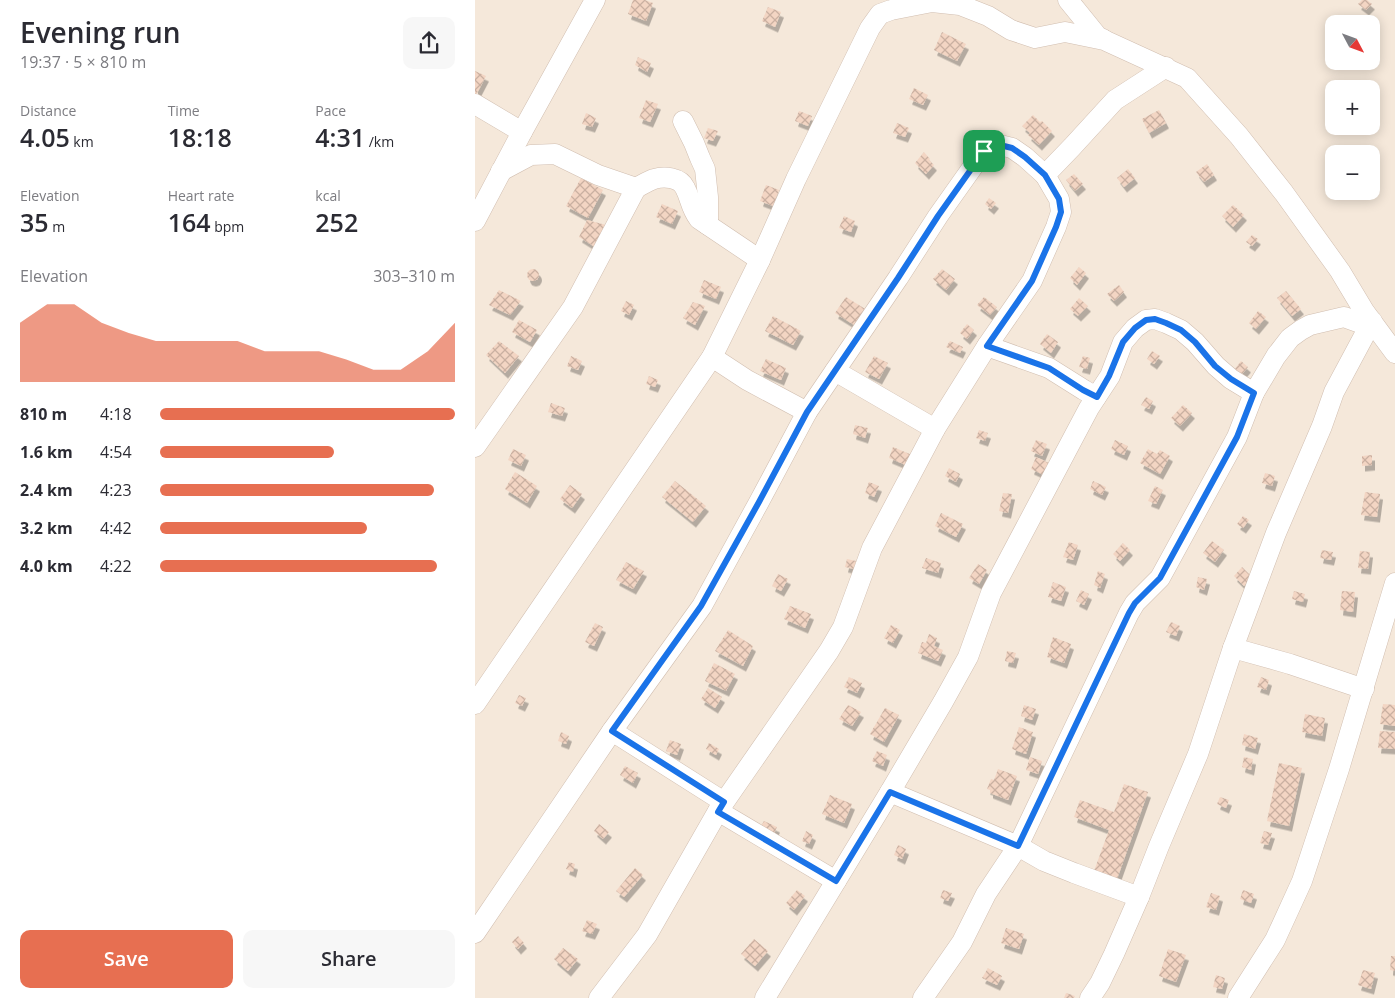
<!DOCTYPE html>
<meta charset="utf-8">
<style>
body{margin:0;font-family:"Open Sans",sans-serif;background:#f7f7f7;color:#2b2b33;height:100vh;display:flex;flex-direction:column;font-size:19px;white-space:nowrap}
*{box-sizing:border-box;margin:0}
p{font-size:16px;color:#7c7c81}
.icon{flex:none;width:28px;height:28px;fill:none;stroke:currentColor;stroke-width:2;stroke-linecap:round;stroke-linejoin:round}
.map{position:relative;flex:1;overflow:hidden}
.sheet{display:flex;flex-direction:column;background:#fff;width:475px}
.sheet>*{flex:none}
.needle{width:32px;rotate:131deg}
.fabs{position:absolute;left:850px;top:15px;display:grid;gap:10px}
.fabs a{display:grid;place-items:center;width:55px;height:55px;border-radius:10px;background:#fff;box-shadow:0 2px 12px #0003;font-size:25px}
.pin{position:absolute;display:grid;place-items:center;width:42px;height:42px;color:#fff;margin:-21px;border-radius:10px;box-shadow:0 2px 8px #0006}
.round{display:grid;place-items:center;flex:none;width:52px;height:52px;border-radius:10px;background:#f7f7f7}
.head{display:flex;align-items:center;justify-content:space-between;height:85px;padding:0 20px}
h1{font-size:28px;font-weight:600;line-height:38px}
.stats{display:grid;grid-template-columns:repeat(3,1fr);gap:8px;height:85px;padding:5px 20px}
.stats div{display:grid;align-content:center}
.stats b{font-size:25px;font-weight:600}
.stats small{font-size:14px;font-weight:400}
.stats p{font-size:14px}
.chart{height:140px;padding:10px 20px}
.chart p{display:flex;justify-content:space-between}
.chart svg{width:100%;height:90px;margin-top:5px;fill:#e76f51;opacity:.7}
.action{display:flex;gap:10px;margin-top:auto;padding:10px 20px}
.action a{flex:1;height:58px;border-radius:10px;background:#e76f51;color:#fff;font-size:20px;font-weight:600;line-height:58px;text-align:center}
.action a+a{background:#f7f7f7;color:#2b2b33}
ul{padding:0 20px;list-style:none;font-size:16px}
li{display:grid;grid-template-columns:80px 60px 1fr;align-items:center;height:38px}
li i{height:12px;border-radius:6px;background:#e76f51}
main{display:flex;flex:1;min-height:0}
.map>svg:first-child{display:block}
.residential{fill:#f5e8da;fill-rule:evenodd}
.building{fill:url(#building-cross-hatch);filter:url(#shadow)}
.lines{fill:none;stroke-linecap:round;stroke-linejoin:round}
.minor-casing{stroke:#d1beb0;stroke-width:21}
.minor{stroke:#fff;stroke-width:20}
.route-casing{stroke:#fff;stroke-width:10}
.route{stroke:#1a73e8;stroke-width:6}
</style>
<main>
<section class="sheet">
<div class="head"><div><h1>Evening run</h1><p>19:37 · 5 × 810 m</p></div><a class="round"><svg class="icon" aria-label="share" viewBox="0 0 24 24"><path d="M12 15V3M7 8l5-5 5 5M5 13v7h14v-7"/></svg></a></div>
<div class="stats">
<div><p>Distance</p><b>4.05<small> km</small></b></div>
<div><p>Time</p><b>18:18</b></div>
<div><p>Pace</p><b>4:31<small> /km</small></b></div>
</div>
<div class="stats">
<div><p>Elevation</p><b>35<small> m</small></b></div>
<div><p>Heart rate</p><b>164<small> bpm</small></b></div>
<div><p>kcal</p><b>252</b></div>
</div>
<div class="chart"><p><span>Elevation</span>303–310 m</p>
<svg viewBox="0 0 160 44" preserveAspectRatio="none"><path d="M0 44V15L10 6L20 6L30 15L40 20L50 24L60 24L70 24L80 24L90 29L100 29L110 29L120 33L130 38L140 38L150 29L160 15V44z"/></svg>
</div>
<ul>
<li><b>810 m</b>4:18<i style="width:100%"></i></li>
<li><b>1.6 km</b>4:54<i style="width:59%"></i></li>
<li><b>2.4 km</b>4:23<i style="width:93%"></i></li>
<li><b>3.2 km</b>4:42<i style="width:70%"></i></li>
<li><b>4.0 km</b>4:22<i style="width:94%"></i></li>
</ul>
<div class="action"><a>Save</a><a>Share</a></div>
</section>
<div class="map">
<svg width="920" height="998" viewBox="0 0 920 998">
<defs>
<pattern id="building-cross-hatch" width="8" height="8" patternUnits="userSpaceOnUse" patternTransform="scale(1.25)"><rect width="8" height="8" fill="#f3d5c3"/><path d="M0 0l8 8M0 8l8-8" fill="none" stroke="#cab0a1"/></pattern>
<filter id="shadow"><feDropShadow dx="3" dy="5.5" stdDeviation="0" flood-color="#0004"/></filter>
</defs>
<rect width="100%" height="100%" fill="#fdf6ec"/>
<!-- residential -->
<path class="residential" d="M0,0H920V998H0ZM859,24H896V61H859ZM859,89H896V126H859ZM859,154H896V191H859Z"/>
<!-- building -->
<g class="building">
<polygon points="158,0 170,0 178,3 171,21 153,14"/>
<polygon points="887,0 892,0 897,4 891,10 883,4"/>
<polygon points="293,7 306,12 300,27 287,21"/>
<polygon points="467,32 491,44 482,61 459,50"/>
<polygon points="163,57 176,63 172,72 160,65"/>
<polygon points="0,71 11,76 0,97"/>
<polygon points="439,88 453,95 448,105 434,99"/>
<polygon points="171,100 183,104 175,122 164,118"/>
<polygon points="684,110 691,123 674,133 667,119"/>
<polygon points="324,111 337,116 333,126 320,121"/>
<polygon points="111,113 121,118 117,127 107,124"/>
<polygon points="558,115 565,122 567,121 577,131 564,145 553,135 555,133 547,126"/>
<polygon points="422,123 434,128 430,137 418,133"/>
<polygon points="233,128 243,131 238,141 229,138"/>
<polygon points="449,152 455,159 454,160 459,165 451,174 440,163"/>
<polygon points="732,164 739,175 729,182 721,172"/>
<polygon points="653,169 660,178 649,187 642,178"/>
<polygon points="599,174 608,184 600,191 591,180"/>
<polygon points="106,178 128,190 113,218 91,206"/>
<polygon points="291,185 304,190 298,206 285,201"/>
<polygon points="514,198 521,203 516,209 510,204"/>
<polygon points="187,204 203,211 197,224 181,217"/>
<polygon points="758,205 769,215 758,227 747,216"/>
<polygon points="369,216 380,221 376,232 364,228"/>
<polygon points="112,220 131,225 123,249 104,237"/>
<polygon points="777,235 783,239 777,246 771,242"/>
<polygon points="604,267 611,273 602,285 595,278"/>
<circle cx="58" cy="275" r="6"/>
<polygon points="467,269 480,279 471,290 458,279"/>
<polygon points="229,280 246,287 241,299 224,292"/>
<polygon points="644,285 649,292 639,301 632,294"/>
<polygon points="24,290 46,301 35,315 14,305"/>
<polygon points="811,291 826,309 817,316 802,298"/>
<polygon points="371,297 395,312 384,328 360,313"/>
<polygon points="509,297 522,307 515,315 502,305"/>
<polygon points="604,298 613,306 603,316 595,309"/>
<polygon points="151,301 159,305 154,315 146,311"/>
<polygon points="218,302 230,306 220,325 208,318"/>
<polygon points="783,311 791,317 781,329 774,323"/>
<polygon points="298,316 326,331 318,345 290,331"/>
<polygon points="44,320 62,330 55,342 37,332"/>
<polygon points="492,324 499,330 492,339 485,333"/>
<polygon points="572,334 583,342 576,353 565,344"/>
<polygon points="24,341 44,356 30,373 11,355"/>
<polygon points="475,341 488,347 485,353 471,347"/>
<polygon points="677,351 685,356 679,364 672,359"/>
<polygon points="96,356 107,361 103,370 92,366"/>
<polygon points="399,356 413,363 404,379 390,372"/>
<polygon points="608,356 615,358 612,369 604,367"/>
<polygon points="291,359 311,368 306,380 285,371"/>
<polygon points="766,361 773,367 766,375 759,370"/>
<polygon points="174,376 183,380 180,387 171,384"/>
<polygon points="671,397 678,401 674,409 666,405"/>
<polygon points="76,403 90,408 87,416 73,412"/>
<polygon points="708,405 717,413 705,426 696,418"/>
<polygon points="380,425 393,428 390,438 378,434"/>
<polygon points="504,430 513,433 510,441 501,438"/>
<polygon points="561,440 572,444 567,456 556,451"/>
<polygon points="640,440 653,446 649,455 636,449"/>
<polygon points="418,447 437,455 433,466 414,458"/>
<polygon points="38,449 51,455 46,466 33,460"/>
<polygon points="673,449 682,454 685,450 695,456 685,474 665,463"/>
<polygon points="897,455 897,465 887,466 887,456"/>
<polygon points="561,457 578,465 573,477 556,469"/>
<polygon points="474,468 485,474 481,482 470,476"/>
<polygon points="40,472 62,486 52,503 30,489"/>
<polygon points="790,473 800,476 797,486 787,483"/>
<polygon points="200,481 231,506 218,522 187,497"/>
<polygon points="618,481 631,487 627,495 615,489"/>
<polygon points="394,482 404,486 399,497 390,493"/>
<polygon points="95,485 107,494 97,508 85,499"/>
<polygon points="680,486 688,490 681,504 673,501"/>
<polygon points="890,492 905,494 902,517 886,515"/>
<polygon points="528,493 537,494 533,513 524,511"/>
<polygon points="466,513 488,524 481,537 460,526"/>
<polygon points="768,516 774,520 768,528 762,524"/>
<polygon points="737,541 749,550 740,562 728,553"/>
<polygon points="594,542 603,545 598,560 588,557"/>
<polygon points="648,543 655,550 645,561 638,554"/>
<polygon points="847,550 858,552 856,560 845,558"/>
<polygon points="885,551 895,552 893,569 883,568"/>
<polygon points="451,558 466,563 463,573 447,568"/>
<polygon points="372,559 381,561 379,569 370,567"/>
<polygon points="151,562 169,571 158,589 141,580"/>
<polygon points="503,564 512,570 504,584 494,578"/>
<polygon points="767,567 777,577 769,586 759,576"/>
<polygon points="623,571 630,574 625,588 619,585"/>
<polygon points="303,574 313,579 306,591 297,586"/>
<polygon points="723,577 732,579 729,590 721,587"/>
<polygon points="578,582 591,587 586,601 573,597"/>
<polygon points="606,590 614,594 609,605 601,601"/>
<polygon points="819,591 830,594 828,602 817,599"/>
<polygon points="867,591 880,592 878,612 865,610"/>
<polygon points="315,606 336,614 330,628 309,619"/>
<polygon points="696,622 705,626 701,636 691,632"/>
<polygon points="120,623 128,627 119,646 110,642"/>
<polygon points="416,625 425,630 418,643 409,638"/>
<polygon points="253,630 278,646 268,666 240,651"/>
<polygon points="454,634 462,638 459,646 468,650 463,661 443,653 447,642 451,643"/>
<polygon points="578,637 596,644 589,663 572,657"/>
<polygon points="532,651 541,653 538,663 530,661"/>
<polygon points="239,663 260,674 251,691 230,681"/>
<polygon points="374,677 387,683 382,693 369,687"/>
<polygon points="786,677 794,680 791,690 782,687"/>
<polygon points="233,688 247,697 240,708 226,699"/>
<polygon points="44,695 51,698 47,706 40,703"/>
<polygon points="908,704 920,705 920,726 905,724"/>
<polygon points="373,705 386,712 377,726 364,719"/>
<polygon points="549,705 561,709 557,720 546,716"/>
<polygon points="410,708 424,715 409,742 395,734"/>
<polygon points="830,714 850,718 847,736 827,732"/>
<polygon points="544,727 558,732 551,754 537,749"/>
<polygon points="905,731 920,732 920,749 903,748"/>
<polygon points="86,732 94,736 91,744 83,741"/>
<polygon points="769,734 783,738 780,749 767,745"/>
<polygon points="195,740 206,744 202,755 191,751"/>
<polygon points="234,743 244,749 241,755 231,749"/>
<polygon points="402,751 412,755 408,766 397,761"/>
<polygon points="555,757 567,761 563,774 551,770"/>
<polygon points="769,757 778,759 776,770 767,767"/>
<polygon points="804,763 827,768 814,826 792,821"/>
<polygon points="150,766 163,773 158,783 145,775"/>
<polygon points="523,769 542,776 533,800 515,793 515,790 512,789 516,779 519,780"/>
<polygon points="649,784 673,792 642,879 619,871 634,830 599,817 605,800 639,812"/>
<polygon points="355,795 377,804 369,823 347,814"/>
<polygon points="745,797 754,800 751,808 742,804"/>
<polygon points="289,821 302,827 297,838 283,831"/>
<polygon points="124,824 134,832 128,839 119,831"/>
<polygon points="331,831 338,835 334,844 327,841"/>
<polygon points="789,831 797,833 793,845 785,843"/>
<polygon points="423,845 431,849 427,859 419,855"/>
<polygon points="94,862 100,864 98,872 91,869"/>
<polygon points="160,868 168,875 149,897 141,891"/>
<polygon points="322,890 330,896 319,910 311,903"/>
<polygon points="468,890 477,893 473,901 465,898"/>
<polygon points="768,890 779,894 776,903 765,899"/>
<polygon points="736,893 745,896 741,910 731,907"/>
<polygon points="112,920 122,924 117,934 107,931"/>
<polygon points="531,928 549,934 544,949 526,943"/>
<polygon points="43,936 49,943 43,949 37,942"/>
<polygon points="279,939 293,951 280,966 266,954"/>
<polygon points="88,948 103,959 93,971 79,959"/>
<polygon points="693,949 711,955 701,982 684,976"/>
<polygon points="916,956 920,956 920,971 915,970"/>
<polygon points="513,968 527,976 522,985 507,978"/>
<polygon points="888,970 900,973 896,989 883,985"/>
<polygon points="741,975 750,978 747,989 738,987"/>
<polygon points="591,993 600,996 599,998 589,998"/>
</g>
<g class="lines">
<defs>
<g id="minor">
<polyline points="593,0 623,37 628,39"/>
<polyline points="0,104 47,132"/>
<polyline points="208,121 219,143 225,158 230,169 233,197 233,225"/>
<path d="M26,171L56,155L80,154L123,175L161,188C167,185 173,181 179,179C189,176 205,177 210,188C216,199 215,207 224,219L285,260"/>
<polyline points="0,221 47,132 120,0"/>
<polyline points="512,346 574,368 609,390 621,397"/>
<polyline points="237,357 272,380 332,412"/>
<polyline points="360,371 460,429"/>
<polyline points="0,447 98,307 161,188"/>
<polyline points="758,648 815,664 889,689"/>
<polyline points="0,704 237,357 285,260 321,179 395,28 405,14 416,10 457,2 485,5 513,16 536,30 560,38 590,32 629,40 712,78 764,136 809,193 865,271 889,311 920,353"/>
<polyline points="137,731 249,802"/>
<polyline points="415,792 543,846 569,861 599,873 664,897"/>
<polyline points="243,811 361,881"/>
<polyline points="0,933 137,731 227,606 284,502 332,412 423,278 463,216 509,151 525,145 537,148 550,157 570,175"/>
<polyline points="124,998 172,935 243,811 354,651 368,627 397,548 460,429 512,346 557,281 581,227 586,212 584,199 570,175 597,147 640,100 691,67"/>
<polyline points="290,998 415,792 468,702 493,657 516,593 614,408 635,376 648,342 660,328 671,320 680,319 691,323 706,330 720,342 741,366 756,379 779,393"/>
<polyline points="448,998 487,942 511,894 543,846 654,613 660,603 685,578 762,437 779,393 801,356 815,338 826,330 835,325 869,317 894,326"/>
<polyline points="615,998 625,983 639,954 664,897 684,846 723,754 758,648 801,533 847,426 859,392 897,321"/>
<polyline points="763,998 800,940 827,881 864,769 920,583"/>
</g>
</defs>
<!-- minor casing -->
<use href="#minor" class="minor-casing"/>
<!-- minor -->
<use href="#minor" class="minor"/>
</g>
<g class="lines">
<defs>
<polygon id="route" points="525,145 537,148 550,157 570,175 584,199 586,212 581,227 557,281 512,346 574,368 608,390 622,397 634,376 648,342 660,328 671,320 680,319 691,323 706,330 720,342 740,366 756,379 779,393 762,437 685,578 660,603 654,613 543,846 415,792 361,881 243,812 249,802 137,731 226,606 284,502 332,412 423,278 463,216 509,151"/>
</defs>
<!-- route casing -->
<use href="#route" class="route-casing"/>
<!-- route -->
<use href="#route" class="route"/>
</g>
</svg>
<div class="fabs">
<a><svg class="needle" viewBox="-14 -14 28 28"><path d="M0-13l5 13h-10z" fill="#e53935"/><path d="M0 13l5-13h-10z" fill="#7c7c81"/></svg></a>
<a>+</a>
<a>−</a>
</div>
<div class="pin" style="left:509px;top:151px;background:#1e9e55"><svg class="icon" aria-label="arrive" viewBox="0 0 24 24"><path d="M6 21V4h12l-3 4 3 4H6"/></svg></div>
</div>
</main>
